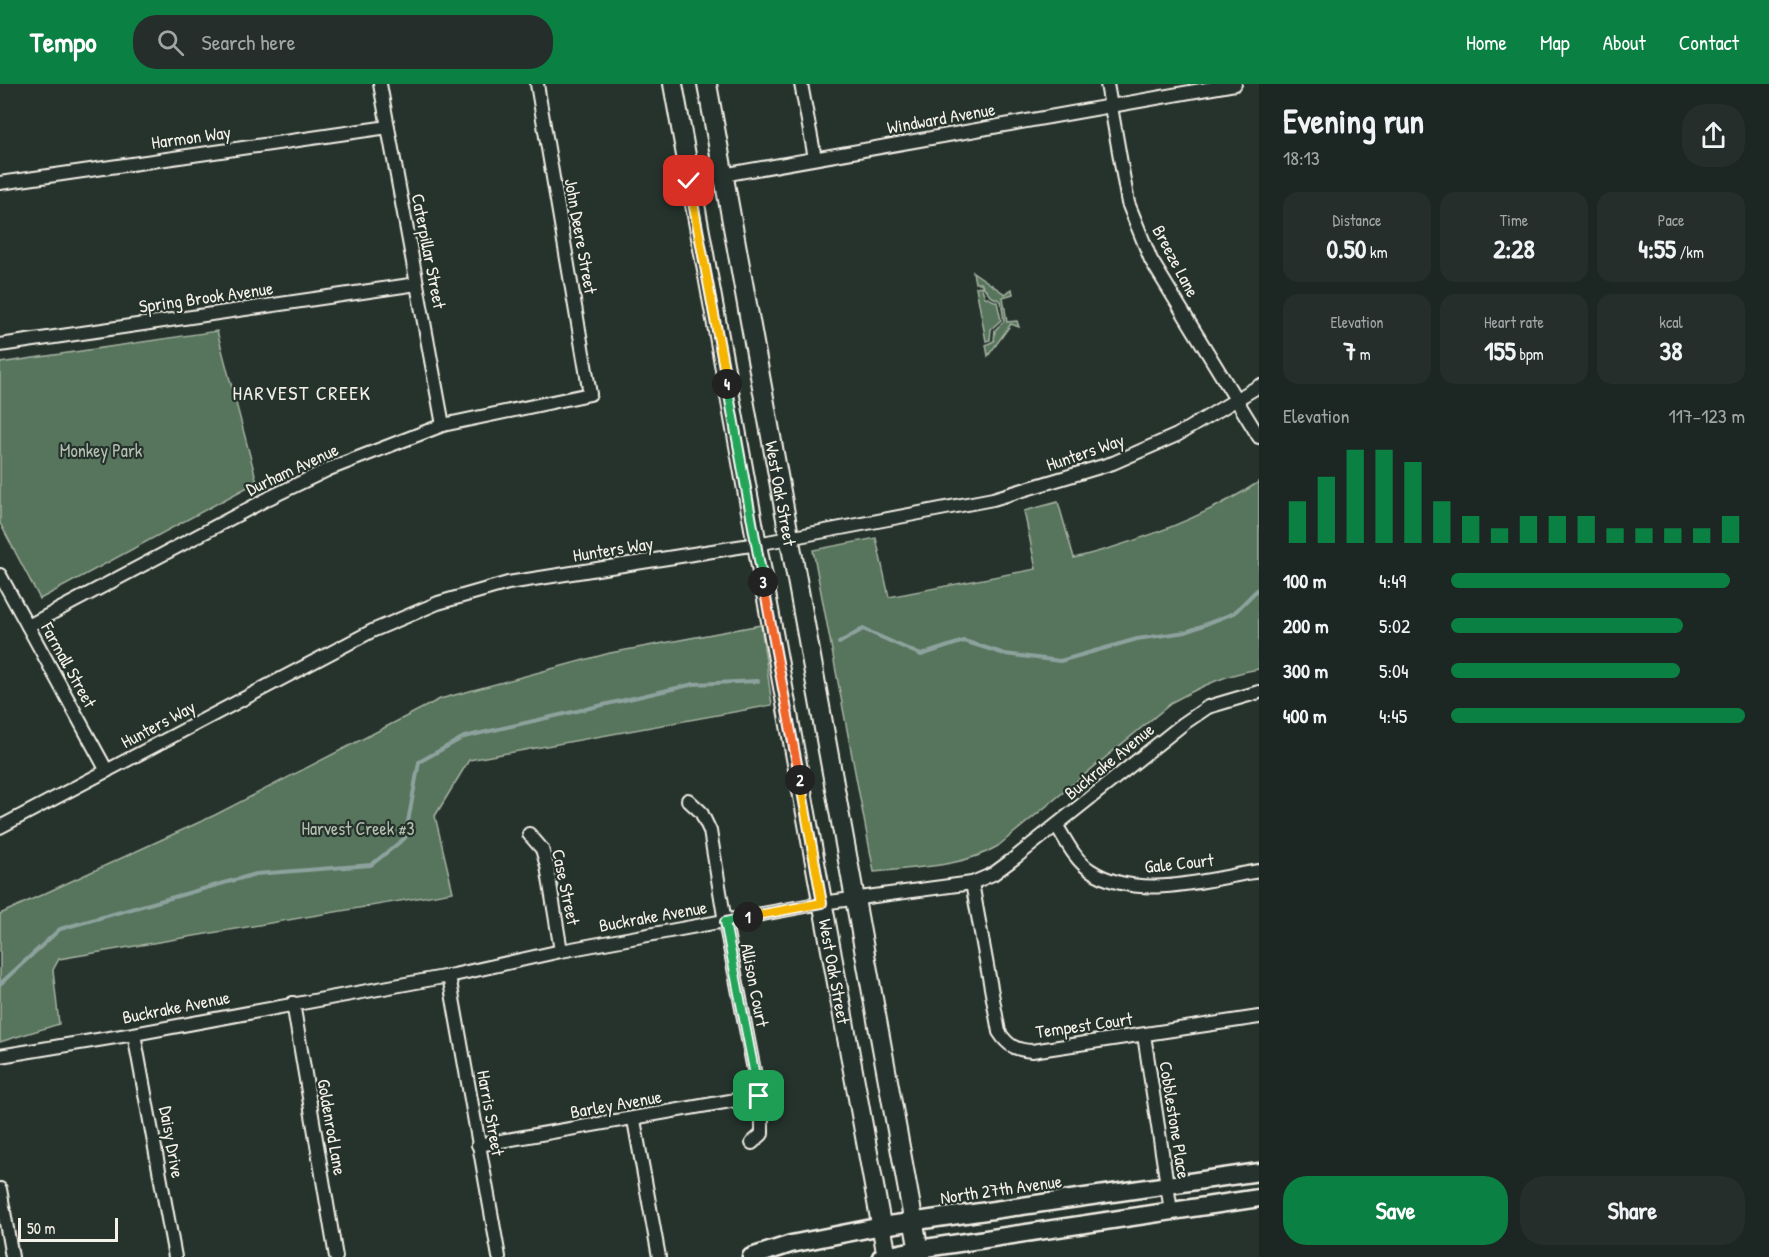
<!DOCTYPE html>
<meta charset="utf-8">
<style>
body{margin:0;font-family:"Patrick Hand",sans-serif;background:#252e2a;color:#f1f3f6;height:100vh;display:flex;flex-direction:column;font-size:22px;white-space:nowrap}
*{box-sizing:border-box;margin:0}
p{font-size:20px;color:#a0a5a5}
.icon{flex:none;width:33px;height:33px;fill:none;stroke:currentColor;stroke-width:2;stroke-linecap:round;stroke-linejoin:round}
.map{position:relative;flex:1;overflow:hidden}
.side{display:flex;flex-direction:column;background:#1c2622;width:510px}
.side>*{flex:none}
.scale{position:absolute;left:18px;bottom:15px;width:100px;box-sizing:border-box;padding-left:6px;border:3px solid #f4f1e8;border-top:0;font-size:16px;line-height:21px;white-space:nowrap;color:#f4f1e8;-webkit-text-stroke:4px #26332d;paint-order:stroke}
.pin{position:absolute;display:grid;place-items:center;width:51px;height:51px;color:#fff;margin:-26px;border-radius:12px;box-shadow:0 3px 9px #0006}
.km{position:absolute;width:30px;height:30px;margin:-15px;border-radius:50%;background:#222;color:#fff;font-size:16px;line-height:30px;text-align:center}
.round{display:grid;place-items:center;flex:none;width:63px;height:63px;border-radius:24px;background:#252e2a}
.overview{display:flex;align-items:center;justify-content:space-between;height:102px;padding:0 24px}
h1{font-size:33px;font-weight:800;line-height:45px}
.metrics{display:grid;grid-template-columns:repeat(3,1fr);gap:9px;height:102px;padding:6px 24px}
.metrics div{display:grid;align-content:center;border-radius:15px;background:#252e2a;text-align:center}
.metrics b{font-size:26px;font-weight:800}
.metrics small{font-size:16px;font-weight:400}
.metrics p{font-size:16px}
.chart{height:168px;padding:12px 24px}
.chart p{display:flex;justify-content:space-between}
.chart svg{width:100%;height:108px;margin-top:6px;stroke:#0b8043;stroke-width:6}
.action{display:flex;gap:12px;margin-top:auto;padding:12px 24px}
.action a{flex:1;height:69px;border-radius:24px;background:#0b8043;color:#fff;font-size:24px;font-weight:800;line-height:69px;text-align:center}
.action a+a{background:#252e2a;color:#f1f3f6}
ul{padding:0 24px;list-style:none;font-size:20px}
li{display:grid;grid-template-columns:96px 72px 1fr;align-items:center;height:45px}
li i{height:15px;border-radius:8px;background:#0b8043}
header{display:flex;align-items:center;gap:36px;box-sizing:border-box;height:84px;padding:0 30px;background:#0b8043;color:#fff}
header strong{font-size:28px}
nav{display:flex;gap:33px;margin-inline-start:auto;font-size:21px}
.search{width:420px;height:54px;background:#252e2a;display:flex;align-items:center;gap:15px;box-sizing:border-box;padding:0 21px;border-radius:24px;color:#a0a5a5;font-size:22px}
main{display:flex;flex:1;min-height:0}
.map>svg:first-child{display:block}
.green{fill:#57745b;stroke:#a6b2a2;stroke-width:1.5}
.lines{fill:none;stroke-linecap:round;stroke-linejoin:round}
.stream{stroke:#8da29e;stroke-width:4}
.minor-casing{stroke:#f4f1e8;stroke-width:16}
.tertiary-casing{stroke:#f4f1e8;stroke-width:21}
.secondary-casing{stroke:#f4f1e8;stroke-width:22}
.minor{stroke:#26332d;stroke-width:12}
.tertiary{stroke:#26332d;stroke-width:16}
.secondary{stroke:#26332d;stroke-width:18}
.split-1-casing{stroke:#fff;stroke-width:12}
.split-2-casing{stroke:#fff;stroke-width:12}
.split-3-casing{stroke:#fff;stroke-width:12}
.split-4-casing{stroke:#fff;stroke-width:12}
.split-5-casing{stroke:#fff;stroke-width:12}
.split-1{stroke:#22a559;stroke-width:8}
.split-2{stroke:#f5b400;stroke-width:8}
.split-3{stroke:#f0652b;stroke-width:8}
.split-4{stroke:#22a559;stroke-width:8}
.split-5{stroke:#f5b400;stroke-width:8}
.labels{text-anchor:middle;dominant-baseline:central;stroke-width:4.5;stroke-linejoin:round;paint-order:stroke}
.street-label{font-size:18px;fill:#f4f1e8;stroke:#26332d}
.park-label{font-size:18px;fill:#b5bfb0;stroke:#26332d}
.neighbourhood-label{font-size:20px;letter-spacing:1.5px;fill:#f4f1e8;stroke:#26332d}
</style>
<header>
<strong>Tempo</strong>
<div class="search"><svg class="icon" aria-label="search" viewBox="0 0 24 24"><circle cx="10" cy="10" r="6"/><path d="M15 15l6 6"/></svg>Search here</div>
<nav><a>Home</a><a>Map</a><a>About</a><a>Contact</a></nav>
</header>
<main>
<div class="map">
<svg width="1259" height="1173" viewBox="0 0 1259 1173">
<rect width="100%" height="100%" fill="#26332d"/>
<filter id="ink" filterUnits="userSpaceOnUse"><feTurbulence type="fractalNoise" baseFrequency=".0167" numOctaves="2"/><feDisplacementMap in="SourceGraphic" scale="12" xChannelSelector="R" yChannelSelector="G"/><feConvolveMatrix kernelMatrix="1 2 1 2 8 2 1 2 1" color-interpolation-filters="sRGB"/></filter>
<g filter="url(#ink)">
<!-- green -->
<g class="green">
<polygon points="973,188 1005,210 1012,205 1013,210 1003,213 1007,238 1017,237 1019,243 1011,240 988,272 986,261 994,257 995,246 1004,237 1001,217 990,212 981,199 975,199"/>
<polygon points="981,202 985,213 997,218 1001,236 991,245 990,256 986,257 976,203"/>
<polygon points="217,247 257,398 40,515 0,439 0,279"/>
<path d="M1259,398V585C1227,590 1202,602 1174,617L998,762C961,784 916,783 874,788L813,466L876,454L889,513L1036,485L1024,427L1058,418L1074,474C1138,458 1204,433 1259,398Z"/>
<polygon points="761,541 772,621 469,676 435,732 453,808 59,875 53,886 59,940 0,958 0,830 215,731 440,615 610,569"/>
</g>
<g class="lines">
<!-- stream -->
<g class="stream">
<polyline points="839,559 863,545 921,571 964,557 1005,570 1060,577 1137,555 1186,548 1234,529 1259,504"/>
<polyline points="0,900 60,845 256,790 371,781 405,754 419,678 464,653 694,600 758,597"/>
</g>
<defs>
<g id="minor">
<polyline points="380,0 443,341"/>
<polyline points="801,0 815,74"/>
<polyline points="1107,0 1128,119 1151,176 1259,353"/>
<polyline points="689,97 1235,0"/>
<polyline points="0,99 388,43"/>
<polyline points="0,261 417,200"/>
<polyline points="0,491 107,687"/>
<polyline points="28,542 269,414 329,385 443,341 590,310 537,0"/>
<polyline points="688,716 701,728 710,747 725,838 762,1027 762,1050 752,1059"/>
<path d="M1057,742C1066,757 1075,776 1090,786C1138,818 1207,795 1259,787"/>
<polyline points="0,743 372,547 438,519 508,499 757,460 993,415 1113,379 1177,351 1259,302"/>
<polyline points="529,750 542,765 547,782 561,867"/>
<path d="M972,799L999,948C1008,962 1016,966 1032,967L1259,933"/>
<polyline points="449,892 499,1173"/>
<polyline points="293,919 336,1173"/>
<polyline points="134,950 175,1173"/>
<polyline points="1144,951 1171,1127"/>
<polyline points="0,972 134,950 449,892 561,867 822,819 972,799 993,790 1016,773 1183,640 1208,623 1259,608"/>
<polyline points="634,1036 659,1173"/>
<polyline points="478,1061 759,1012"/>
<polyline points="0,1105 12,1173"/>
</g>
<g id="tertiary">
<polyline points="751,1173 791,1160 882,1142 1259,1088"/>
<polyline points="881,1173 919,1165 1259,1114"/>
</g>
<g id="secondary">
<path id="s1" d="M673,0L887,1173"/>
<path id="s2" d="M707,0L920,1173"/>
</g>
</defs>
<!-- minor casing -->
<use href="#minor" class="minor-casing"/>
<!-- tertiary casing -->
<use href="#tertiary" class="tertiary-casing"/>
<!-- secondary casing -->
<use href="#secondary" class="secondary-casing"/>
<!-- minor -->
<use href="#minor" class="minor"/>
<!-- tertiary -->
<use href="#tertiary" class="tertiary"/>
<!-- secondary -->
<use href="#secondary" class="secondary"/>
</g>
</g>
<g class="lines" filter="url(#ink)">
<defs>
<polyline id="split-1" points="748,833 725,838 759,1012"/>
<polyline id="split-2" points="748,833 822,819 800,696"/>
<polyline id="split-3" points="763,498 800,696"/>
<polyline id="split-4" points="727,300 763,498"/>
<polyline id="split-5" points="689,97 727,300"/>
</defs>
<!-- split-1 casing -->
<use href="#split-1" class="split-1-casing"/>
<!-- split-2 casing -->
<use href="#split-2" class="split-2-casing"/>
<!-- split-3 casing -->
<use href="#split-3" class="split-3-casing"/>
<!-- split-4 casing -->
<use href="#split-4" class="split-4-casing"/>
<!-- split-5 casing -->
<use href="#split-5" class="split-5-casing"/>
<!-- split-1 -->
<use href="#split-1" class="split-1"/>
<!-- split-2 -->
<use href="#split-2" class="split-2"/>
<!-- split-3 -->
<use href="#split-3" class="split-3"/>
<!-- split-4 -->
<use href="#split-4" class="split-4"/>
<!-- split-5 -->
<use href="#split-5" class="split-5"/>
</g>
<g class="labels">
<!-- street labels -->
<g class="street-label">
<text transform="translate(941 34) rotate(-10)">Windward Avenue</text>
<text transform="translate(191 53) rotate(-8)">Harmon Way</text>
<text transform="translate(581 152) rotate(80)">John Deere Street</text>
<text transform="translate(429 167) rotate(79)">Caterpillar Street</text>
<text transform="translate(1176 177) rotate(62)">Breeze Lane</text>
<text transform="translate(206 213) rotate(-8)">Spring Brook Avenue</text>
<text transform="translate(1085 368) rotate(-19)">Hunters Way</text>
<text transform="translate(292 385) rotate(-25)">Durham Avenue</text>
<text stroke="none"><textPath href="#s2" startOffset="416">West Oak Street</textPath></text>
<text transform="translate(613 465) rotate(-9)">Hunters Way</text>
<text transform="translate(69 581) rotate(61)">Farmall Street</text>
<text transform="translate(158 640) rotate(-28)">Hunters Way</text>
<text transform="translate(1109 677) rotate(-39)">Buckrake Avenue</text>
<text transform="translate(1179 779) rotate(-6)">Gale Court</text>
<text transform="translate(566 803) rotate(78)">Case Street</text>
<text transform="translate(653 832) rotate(-10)">Buckrake Avenue</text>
<text stroke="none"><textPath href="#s1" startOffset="902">West Oak Street</textPath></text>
<text transform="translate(755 901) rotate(79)">Allison Court</text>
<text transform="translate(176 923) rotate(-11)">Buckrake Avenue</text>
<text transform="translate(1084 941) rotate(-8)">Tempest Court</text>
<text transform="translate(616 1020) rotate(-10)">Barley Avenue</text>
<text transform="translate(491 1029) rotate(80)">Harris Street</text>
<text transform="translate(1175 1036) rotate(81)">Cobblestone Place</text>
<text transform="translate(332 1043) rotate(80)">Goldenrod Lane</text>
<text transform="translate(172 1058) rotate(80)">Daisy Drive</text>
<text transform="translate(1001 1105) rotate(-8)">North 27th Avenue</text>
</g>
<!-- park labels -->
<g class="park-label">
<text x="101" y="366">Monkey Park</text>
<text x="358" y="744">Harvest Creek #3</text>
</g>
<!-- neighbourhood labels -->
<g class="neighbourhood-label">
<text x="302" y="308">HARVEST CREEK</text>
</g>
</g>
</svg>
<div class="scale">50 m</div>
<div class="pin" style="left:759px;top:1012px;background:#1e9e55"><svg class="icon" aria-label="arrive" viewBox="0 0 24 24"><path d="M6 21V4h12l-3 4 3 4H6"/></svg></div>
<div class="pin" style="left:689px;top:97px;background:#d93025"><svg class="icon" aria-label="check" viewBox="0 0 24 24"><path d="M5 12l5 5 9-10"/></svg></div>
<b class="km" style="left:748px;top:833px">1</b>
<b class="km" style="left:800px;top:696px">2</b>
<b class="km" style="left:763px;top:498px">3</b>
<b class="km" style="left:727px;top:300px">4</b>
</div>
<section class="side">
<div class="overview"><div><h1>Evening run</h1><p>18:13</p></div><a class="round"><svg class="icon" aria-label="share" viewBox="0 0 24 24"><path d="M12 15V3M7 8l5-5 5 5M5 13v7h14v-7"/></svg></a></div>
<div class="metrics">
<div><p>Distance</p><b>0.50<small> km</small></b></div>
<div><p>Time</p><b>2:28</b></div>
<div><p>Pace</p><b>4:55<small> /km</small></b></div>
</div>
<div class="metrics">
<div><p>Elevation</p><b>7<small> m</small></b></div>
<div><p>Heart rate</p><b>155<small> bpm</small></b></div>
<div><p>kcal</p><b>38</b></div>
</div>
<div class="chart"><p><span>Elevation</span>117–123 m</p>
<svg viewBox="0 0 160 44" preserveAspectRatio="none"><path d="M5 44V27M15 44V17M25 44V6M35 44V6M45 44V11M55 44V27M65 44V33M75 44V38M85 44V33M95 44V33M105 44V33M115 44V38M125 44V38M135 44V38M145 44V38M155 44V33"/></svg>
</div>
<ul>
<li><b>100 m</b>4:49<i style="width:95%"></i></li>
<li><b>200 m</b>5:02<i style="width:79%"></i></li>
<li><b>300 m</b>5:04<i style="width:78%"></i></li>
<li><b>400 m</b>4:45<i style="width:100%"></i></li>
</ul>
<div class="action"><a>Save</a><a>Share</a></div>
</section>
</main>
